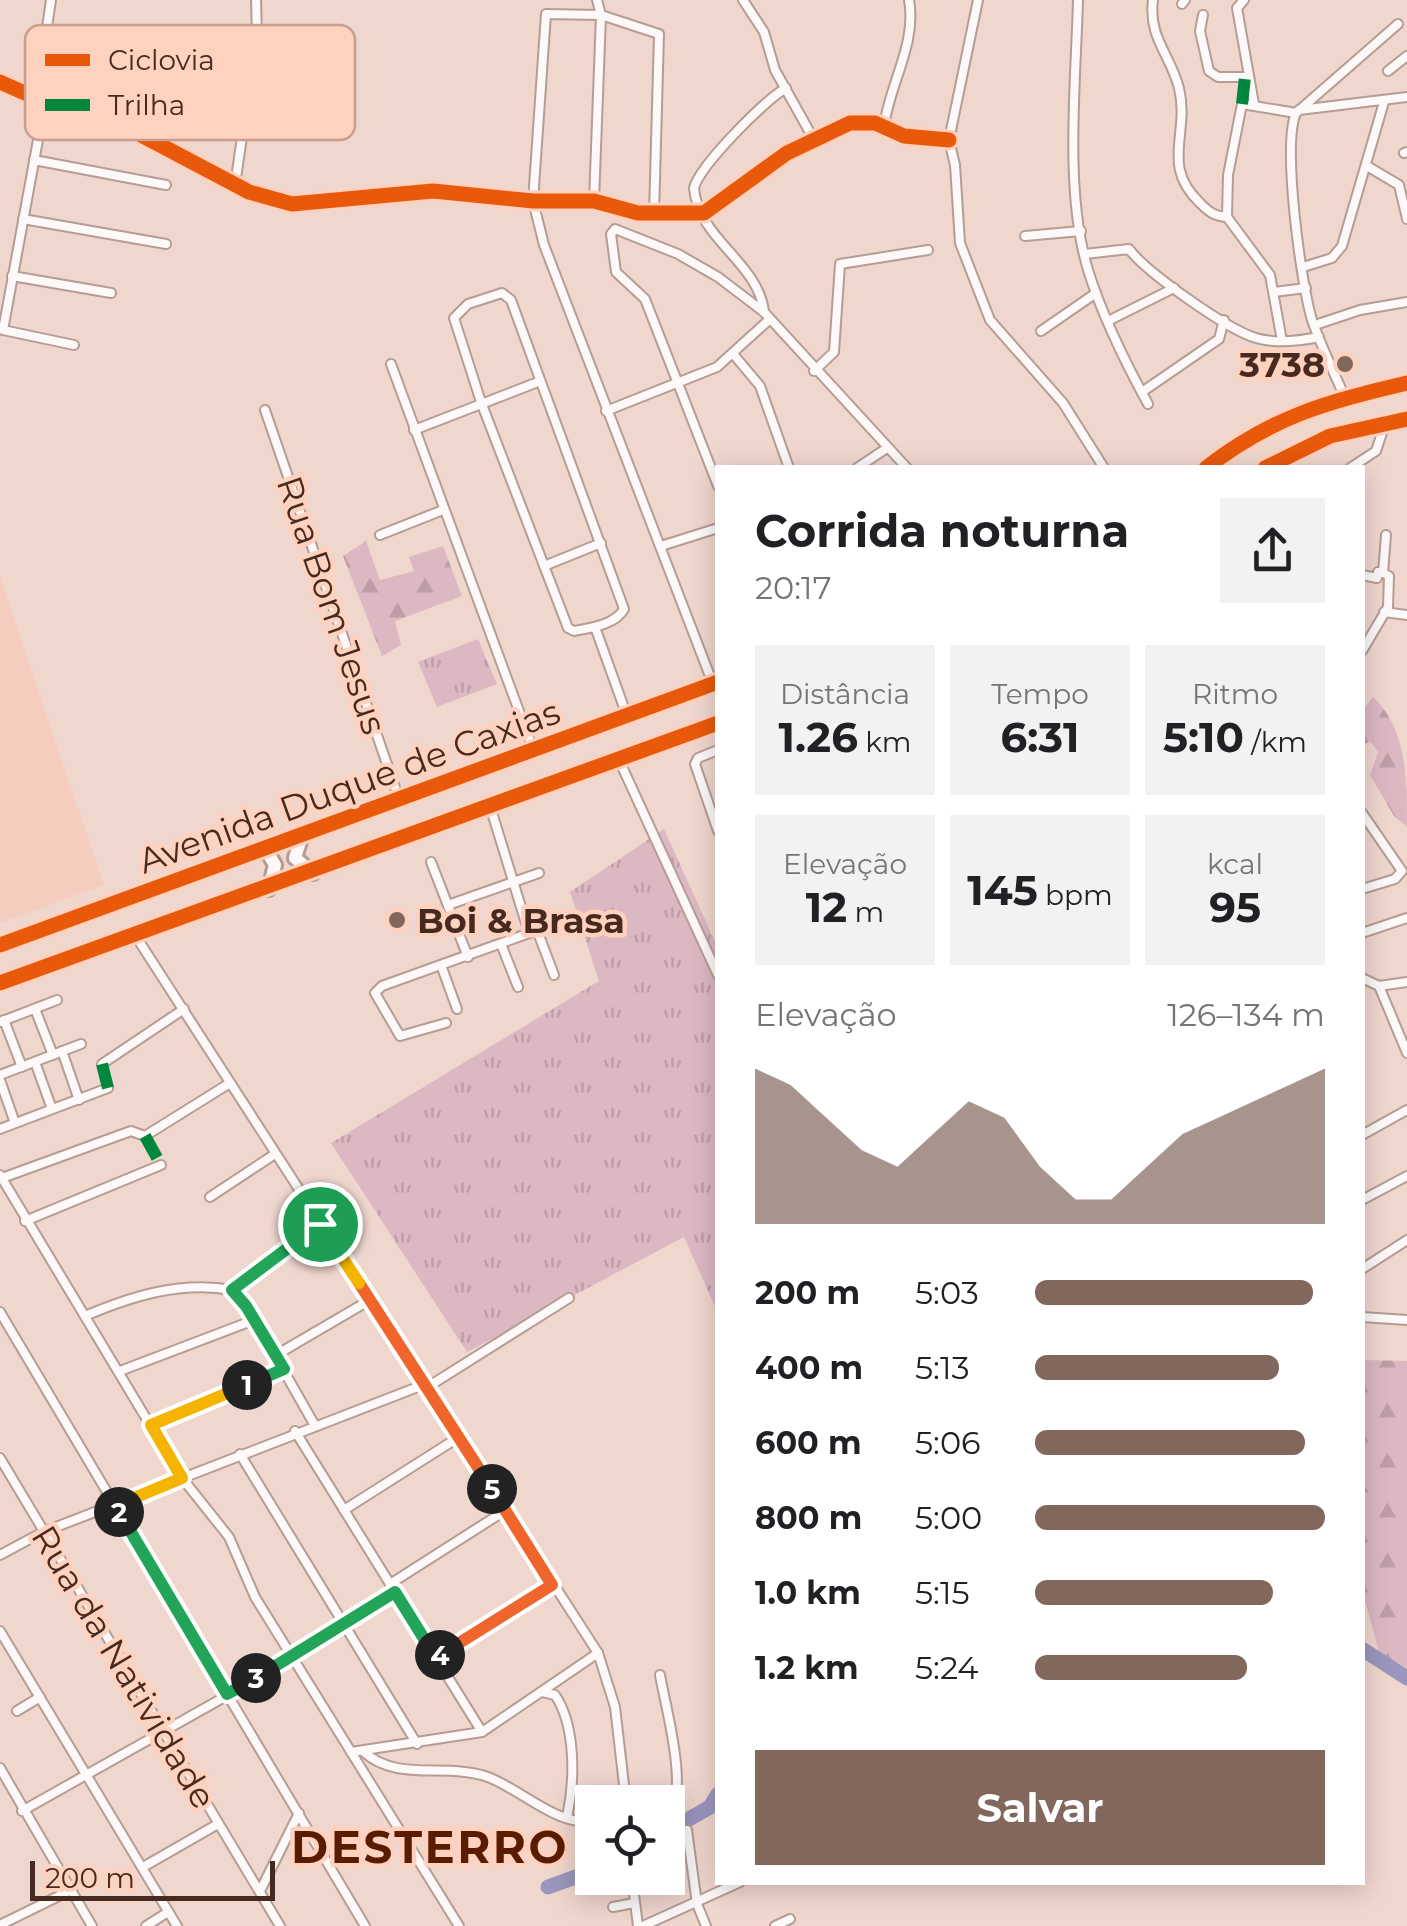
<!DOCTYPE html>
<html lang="pt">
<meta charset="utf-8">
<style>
body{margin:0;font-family:Montserrat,sans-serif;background:#f2f2f2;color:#202124;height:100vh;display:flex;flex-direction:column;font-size:38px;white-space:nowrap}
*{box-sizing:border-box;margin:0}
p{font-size:32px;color:#757577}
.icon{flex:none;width:55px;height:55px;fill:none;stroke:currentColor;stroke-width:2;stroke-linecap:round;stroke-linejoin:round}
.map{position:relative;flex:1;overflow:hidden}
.details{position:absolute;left:715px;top:465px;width:650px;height:1420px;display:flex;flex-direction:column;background:#fff;border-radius:0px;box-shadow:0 5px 25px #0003}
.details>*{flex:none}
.buttons{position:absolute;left:575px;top:1785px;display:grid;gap:20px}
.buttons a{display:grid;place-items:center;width:110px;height:110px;border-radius:0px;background:#fff;box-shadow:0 5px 25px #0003;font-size:50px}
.scale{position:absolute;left:30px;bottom:25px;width:245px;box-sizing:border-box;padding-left:10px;border:5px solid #472a1f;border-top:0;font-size:28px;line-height:35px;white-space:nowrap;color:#472a1f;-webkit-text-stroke:8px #ffd1bf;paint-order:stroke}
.pin{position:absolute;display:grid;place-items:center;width:85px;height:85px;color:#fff;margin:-42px;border:5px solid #fff;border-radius:50%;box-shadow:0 2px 10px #0007}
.km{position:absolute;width:50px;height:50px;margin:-25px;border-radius:50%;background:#222;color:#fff;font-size:28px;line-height:50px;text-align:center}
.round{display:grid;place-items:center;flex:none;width:105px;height:105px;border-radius:0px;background:#f2f2f2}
.summary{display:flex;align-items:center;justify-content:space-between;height:170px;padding:0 40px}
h1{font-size:45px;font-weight:700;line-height:75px}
.stats{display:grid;grid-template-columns:repeat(3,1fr);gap:15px;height:170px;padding:10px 40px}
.stats div{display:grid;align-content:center;border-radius:0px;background:#f2f2f2;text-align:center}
.stats b{font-size:42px;font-weight:700}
.stats small{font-size:28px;font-weight:400}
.stats p{font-size:28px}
.chart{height:280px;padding:20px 40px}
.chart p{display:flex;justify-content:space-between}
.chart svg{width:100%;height:180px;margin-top:10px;fill:#82675c;opacity:.7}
.action{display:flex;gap:20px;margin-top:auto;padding:20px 40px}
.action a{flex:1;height:115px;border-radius:0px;background:#82675c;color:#fff;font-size:40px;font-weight:700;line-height:115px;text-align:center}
ul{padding:0 40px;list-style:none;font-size:32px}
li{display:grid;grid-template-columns:160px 120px 1fr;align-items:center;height:75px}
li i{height:25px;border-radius:12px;background:#82675c}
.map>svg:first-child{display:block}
.built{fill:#f4cdbe}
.grass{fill:url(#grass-tufts)}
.forest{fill:url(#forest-firs)}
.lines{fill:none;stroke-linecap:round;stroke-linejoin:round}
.river{stroke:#9c96be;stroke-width:15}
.minor-casing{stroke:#b59d94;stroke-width:12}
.trunk-casing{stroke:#b59d94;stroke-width:18}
.minor{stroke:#fdf9f8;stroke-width:8}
.trunk{stroke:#fdf9f8;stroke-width:12}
.quiet{stroke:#00873e;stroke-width:12;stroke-dasharray:25 12;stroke-linecap:butt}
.cycleway-casing{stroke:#ffd1bf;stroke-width:21}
.cycleway{stroke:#e8590c;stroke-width:15}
.split-1-casing{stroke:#fff;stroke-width:20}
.split-2-casing{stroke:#fff;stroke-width:20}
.split-3-casing{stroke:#fff;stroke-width:20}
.split-4-casing{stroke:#fff;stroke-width:20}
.split-5-casing{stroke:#fff;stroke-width:20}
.split-6-casing{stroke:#fff;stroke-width:20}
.split-7-casing{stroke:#fff;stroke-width:20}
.split-1{stroke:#22a559;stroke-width:12}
.split-2{stroke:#f5b400;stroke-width:12}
.split-3{stroke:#22a559;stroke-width:12}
.split-4{stroke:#22a559;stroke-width:12}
.split-5{stroke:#f0652b;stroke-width:12}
.split-6{stroke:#f0652b;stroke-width:12}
.split-7{stroke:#f5b400;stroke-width:12}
.poi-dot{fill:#82675c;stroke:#ffd1bf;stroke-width:4}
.labels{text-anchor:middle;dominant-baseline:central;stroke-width:9;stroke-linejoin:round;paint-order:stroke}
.poi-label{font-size:35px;font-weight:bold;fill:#472a1f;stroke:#ffd1bf;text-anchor:end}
.street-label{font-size:35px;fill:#472a1f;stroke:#ffd1bf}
.district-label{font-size:45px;font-weight:bold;letter-spacing:2.5px;fill:#591c00;stroke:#ffd1bf}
.key{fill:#ffd1bf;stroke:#c89f8f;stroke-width:2.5}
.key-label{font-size:28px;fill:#472a1f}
</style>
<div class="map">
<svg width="1407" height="1926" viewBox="0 0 1407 1926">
<defs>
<pattern id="grass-tufts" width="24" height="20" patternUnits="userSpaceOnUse" patternTransform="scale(2.5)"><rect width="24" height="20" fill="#dcb8c3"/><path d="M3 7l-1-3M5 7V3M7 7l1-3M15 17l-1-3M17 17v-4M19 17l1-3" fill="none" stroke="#be9ea7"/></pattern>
<pattern id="forest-firs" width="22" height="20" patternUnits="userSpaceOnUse" patternTransform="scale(2.5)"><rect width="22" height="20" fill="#dcb8c3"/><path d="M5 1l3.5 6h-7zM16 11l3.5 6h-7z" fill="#be9ea7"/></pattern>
</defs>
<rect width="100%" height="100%" fill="#f0d7ce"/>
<!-- built -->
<polygon class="built" points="0,576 104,885 0,923"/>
<!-- grass -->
<g class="grass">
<polygon points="478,639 497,684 437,707 418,662"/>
<polygon points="664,829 717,946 717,1311 684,1237 467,1352 331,1143 599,981 570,892"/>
</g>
<!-- forest -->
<g class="forest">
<polygon points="366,541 380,580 414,571 409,557 443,546 462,596 395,621 401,645 382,656 343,556"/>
<path d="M1373,697C1407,728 1407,780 1407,827L1394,816L1370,775L1378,752L1370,741L1363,746V710Z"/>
<polygon points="1362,1360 1407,1361 1407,1668 1379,1652 1363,1593"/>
</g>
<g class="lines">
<!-- river -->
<g class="river">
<polyline points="1362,1649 1407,1678"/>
<polyline points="668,1831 710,1807 718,1794"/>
<polyline points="548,1887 592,1871"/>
</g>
<defs>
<g id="minor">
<polyline points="51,0 41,68 69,107"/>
<polyline points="743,0 764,32 775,70 813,138"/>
<polyline points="978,0 949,140 955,165 960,243 990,320 1063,403 1104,468"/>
<path d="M1078,0C1076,81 1064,191 1088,270C1102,315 1125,362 1148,404"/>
<path d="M1153,0C1148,37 1170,54 1179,88C1190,135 1160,165 1200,203C1209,212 1214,216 1227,217"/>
<polyline points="1244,0 1237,8 1254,104"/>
<polyline points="1182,4 1185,0"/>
<polyline points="1203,15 1200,31 1209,71 1218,77 1249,77"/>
<polyline points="1388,71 1407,56"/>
<polyline points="0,82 45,102 126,127 249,192 292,204 433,191 533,201 594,201 638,213 704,213 787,153 850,123 875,123 904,136 949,140"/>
<polyline points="45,102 3,330 74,345"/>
<polyline points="1299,110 1407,97"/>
<path d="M884,126C890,83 917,43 909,0"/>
<polyline points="1404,153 1407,152"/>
<polyline points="34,160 166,185"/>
<polyline points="1367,166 1399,185 1407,219"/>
<polyline points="235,185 257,35 256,0"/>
<polyline points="594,201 601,15 597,0"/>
<polyline points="654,215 659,34 601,15 546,14 533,201 544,245 713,684"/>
<polyline points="23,219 166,244"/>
<polyline points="1025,236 1081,231"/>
<path d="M1085,254L1129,249C1146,272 1228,330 1256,338C1276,344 1299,341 1319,337"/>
<polyline points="1303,267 1332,258 1342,246 1384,102"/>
<polyline points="12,276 111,293"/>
<polyline points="1274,292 1306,288"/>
<path d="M502,293L511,300L624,609C615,625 590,628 574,631L568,628L481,402L454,318L468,304Z"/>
<path d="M764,312C759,263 698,239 694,188C700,165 765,100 786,88"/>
<polyline points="1108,321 1174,288"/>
<polyline points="1315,325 1360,310 1407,302"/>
<polyline points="1041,331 1096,293"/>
<polyline points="1282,341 1270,275 1227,217 1228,175 1242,104 1296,113"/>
<polyline points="734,355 760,386 789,468"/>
<polyline points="391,364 533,749"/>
<polyline points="814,371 834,352 840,264 928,250"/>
<polyline points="1142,392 1219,339 1224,320"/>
<path d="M1345,398C1334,372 1321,346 1312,320C1301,284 1282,145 1296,113L1398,24"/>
<polyline points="265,410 399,799"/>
<polyline points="606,411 717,367 770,319"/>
<polyline points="414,430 538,382"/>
<polyline points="857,468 887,448"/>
<polyline points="1350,468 1376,451 1385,424"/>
<polyline points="718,486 645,299 616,272 611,234 615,229 678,254 718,277 764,312 907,468"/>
<polyline points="380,535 443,510"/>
<polyline points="661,546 718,528"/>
<polyline points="544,566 601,543"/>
<polyline points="1362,575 1377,578 1378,572 1383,573"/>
<polyline points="1384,612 1407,615"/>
<polyline points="595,627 627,716"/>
<polyline points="1362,651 1388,607 1389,576 1383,573 1386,535"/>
<polyline points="718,750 698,758 695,764 718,831"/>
<polyline points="619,760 718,975"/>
<polyline points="490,806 529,933"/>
<polyline points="1362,813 1402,871 1395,879 1362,889"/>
<polyline points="431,862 468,957"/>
<polyline points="448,905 539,873"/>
<polyline points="537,930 554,975"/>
<polyline points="1362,933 1407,918"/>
<polyline points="135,935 598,1653 615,1707 626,1802"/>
<polyline points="501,944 518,987"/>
<polyline points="441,965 457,1009"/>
<polyline points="1362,978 1379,986 1407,1053"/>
<polyline points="1379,986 1407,982"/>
<polyline points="35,1009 53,1055"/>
<polyline points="4,1020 22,1067"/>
<polyline points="0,1022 57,1000"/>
<polyline points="446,1023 400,1036 375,993 382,986 557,923"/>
<polyline points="62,1051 79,1100"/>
<polyline points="35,1062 52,1109"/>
<polyline points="102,1064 184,1009"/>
<polyline points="0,1075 81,1044"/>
<polyline points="0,1080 15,1123"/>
<polyline points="0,1129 108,1088"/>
<polyline points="1362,1135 1407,1110"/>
<polyline points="0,1175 182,1478 229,1537 255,1597 459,1926"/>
<polyline points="2,1178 131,1131 145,1136 230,1083"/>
<polyline points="210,1197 275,1154"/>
<polyline points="1362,1200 1407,1176"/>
<polyline points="25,1221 161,1165"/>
<polyline points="1362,1269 1407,1240"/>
<polyline points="232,1290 320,1225"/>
<polyline points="0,1312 365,1926"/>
<path d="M85,1316C132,1296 180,1281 232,1290L247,1306L314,1424"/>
<polyline points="1362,1317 1407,1320"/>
<polyline points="276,1355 370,1300"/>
<polyline points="120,1371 254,1320"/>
<polyline points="426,1388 569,1298"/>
<polyline points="151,1425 284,1369"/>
<polyline points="295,1431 482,1732"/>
<polyline points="240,1454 417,1744"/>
<polyline points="0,1458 280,1926"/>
<polyline points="344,1510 459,1437"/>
<polyline points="0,1555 43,1532 423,1385"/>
<polyline points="390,1584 506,1510"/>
<polyline points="0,1631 177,1926"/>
<polyline points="436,1657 552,1585"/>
<path d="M660,1675C665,1705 690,1793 668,1814"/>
<path d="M542,1692L555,1695C576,1726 575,1781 567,1817"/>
<polyline points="17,1711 40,1697"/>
<polyline points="351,1752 482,1732 598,1653"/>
<path d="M364,1752C397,1782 444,1763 485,1776C519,1787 555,1826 592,1821"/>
<polyline points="0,1768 92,1926"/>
<polyline points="22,1811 292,1659 395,1593"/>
<polyline points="687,1830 697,1904 706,1926"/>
<polyline points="143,1867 218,1824"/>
<polyline points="632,1878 638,1926"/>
<polyline points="260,1891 299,1813"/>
<polyline points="613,1907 634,1903"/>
<polyline points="0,1925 71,1890"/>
<polyline points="146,1926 168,1912"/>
<polyline points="643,1926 740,1882"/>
<polyline points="775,1926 790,1919"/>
</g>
<g id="trunk">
<path d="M1206,468C1273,416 1327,402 1407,383"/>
<polyline points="1265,468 1330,436 1407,419"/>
<polyline points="302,835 295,858 313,873"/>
<polyline points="257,851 268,853 275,865 269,889"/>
<polyline points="0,945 718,682"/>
<polyline points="0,983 718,723"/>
</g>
</defs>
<!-- minor casing -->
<use href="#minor" class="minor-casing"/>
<!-- trunk casing -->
<use href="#trunk" class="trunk-casing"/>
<!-- minor -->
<use href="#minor" class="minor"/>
<!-- trunk -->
<use href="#trunk" class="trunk"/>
<!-- quiet -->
<g class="quiet">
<polyline points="1242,104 1245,77"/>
<polyline points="102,1064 108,1088"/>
<polyline points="145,1136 161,1165"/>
</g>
<defs>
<g id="cycleway">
<polyline points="0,82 45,102 126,127 249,192 292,204 433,191 533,201 594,201 638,213 704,213 787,153 850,123 875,123 904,136 949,140"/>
<path d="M1206,468C1273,416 1327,402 1407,383"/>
<polyline points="1265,468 1330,436 1407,419"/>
<polyline points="0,945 718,682"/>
<polyline points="0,983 718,723"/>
</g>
</defs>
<!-- cycleway casing -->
<use href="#cycleway" class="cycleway-casing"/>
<!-- cycleway -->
<use href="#cycleway" class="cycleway"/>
</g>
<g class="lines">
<defs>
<polyline id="split-1" points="247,1385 284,1369 246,1306 232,1290 320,1224"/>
<polyline id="split-2" points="119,1512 115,1506 182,1478 151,1425 247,1385"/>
<polyline id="split-3" points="119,1512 227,1694 256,1678"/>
<polyline id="split-4" points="256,1678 395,1592 436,1658 440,1655"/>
<polyline id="split-5" points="440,1655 552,1585 492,1489"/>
<polyline id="split-6" points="359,1283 492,1489"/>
<polyline id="split-7" points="320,1224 359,1283"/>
</defs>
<!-- split-1 casing -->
<use href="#split-1" class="split-1-casing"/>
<!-- split-2 casing -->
<use href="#split-2" class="split-2-casing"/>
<!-- split-3 casing -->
<use href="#split-3" class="split-3-casing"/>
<!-- split-4 casing -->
<use href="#split-4" class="split-4-casing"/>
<!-- split-5 casing -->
<use href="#split-5" class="split-5-casing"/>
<!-- split-6 casing -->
<use href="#split-6" class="split-6-casing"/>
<!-- split-7 casing -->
<use href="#split-7" class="split-7-casing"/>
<!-- split-1 -->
<use href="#split-1" class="split-1"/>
<!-- split-2 -->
<use href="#split-2" class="split-2"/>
<!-- split-3 -->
<use href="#split-3" class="split-3"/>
<!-- split-4 -->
<use href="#split-4" class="split-4"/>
<!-- split-5 -->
<use href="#split-5" class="split-5"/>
<!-- split-6 -->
<use href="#split-6" class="split-6"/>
<!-- split-7 -->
<use href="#split-7" class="split-7"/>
</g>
<!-- markers -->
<g class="poi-dot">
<circle cx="1345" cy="364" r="10"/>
<circle cx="397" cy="920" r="10"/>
</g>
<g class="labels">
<!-- poi labels -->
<g class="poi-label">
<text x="1325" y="364">3738</text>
<text x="417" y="920" text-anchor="start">Boi &amp; Brasa</text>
</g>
<!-- street labels -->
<g class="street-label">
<text transform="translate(332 605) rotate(71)">Rua Bom Jesus</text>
<text transform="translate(349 786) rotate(-20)">Avenida Duque de Caxias</text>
<text transform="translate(124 1667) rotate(59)">Rua da Natividade</text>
</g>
<!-- district labels -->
<g class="district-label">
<text x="430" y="1846">DESTERRO</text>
</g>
</g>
<!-- legend -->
<rect x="25" y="25" width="330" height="115" rx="15" class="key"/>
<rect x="45" y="54" width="45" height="12" fill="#e8590c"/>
<rect x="45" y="99" width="45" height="12" fill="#00873e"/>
<g class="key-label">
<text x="108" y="70">Ciclovia</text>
<text x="108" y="115">Trilha</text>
</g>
</svg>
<div class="buttons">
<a><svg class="icon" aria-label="locate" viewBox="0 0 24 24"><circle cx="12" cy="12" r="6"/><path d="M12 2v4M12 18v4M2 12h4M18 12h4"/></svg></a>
</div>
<div class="scale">200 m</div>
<div class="pin" style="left:320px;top:1224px;background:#1e9e55"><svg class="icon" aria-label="arrive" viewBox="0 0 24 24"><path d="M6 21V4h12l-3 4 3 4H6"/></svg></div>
<b class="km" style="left:247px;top:1385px">1</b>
<b class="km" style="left:119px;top:1512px">2</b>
<b class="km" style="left:256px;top:1678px">3</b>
<b class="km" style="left:440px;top:1655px">4</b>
<b class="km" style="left:492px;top:1489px">5</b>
<section class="details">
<div class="summary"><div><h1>Corrida noturna</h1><p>20:17</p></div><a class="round"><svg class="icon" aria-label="share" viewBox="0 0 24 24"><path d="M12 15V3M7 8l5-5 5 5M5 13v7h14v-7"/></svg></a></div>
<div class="stats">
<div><p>Distância</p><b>1.26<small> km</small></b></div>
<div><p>Tempo</p><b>6:31</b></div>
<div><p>Ritmo</p><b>5:10<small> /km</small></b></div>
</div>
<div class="stats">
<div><p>Elevação</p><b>12<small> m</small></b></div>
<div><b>145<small> bpm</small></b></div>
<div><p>kcal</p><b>95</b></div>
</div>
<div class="chart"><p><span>Elevação</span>126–134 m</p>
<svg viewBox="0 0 160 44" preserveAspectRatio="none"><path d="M0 44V6L10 10L20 18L30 26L40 30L50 22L60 14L70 18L80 30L90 38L100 38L110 30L120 22L130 18L140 14L150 10L160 6V44z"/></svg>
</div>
<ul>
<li><b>200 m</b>5:03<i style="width:96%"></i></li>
<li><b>400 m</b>5:13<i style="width:84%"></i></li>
<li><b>600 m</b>5:06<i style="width:93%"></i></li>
<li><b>800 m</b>5:00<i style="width:100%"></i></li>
<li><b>1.0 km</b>5:15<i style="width:82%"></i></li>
<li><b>1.2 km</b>5:24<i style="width:73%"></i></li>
</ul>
<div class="action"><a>Salvar</a></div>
</section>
</div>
